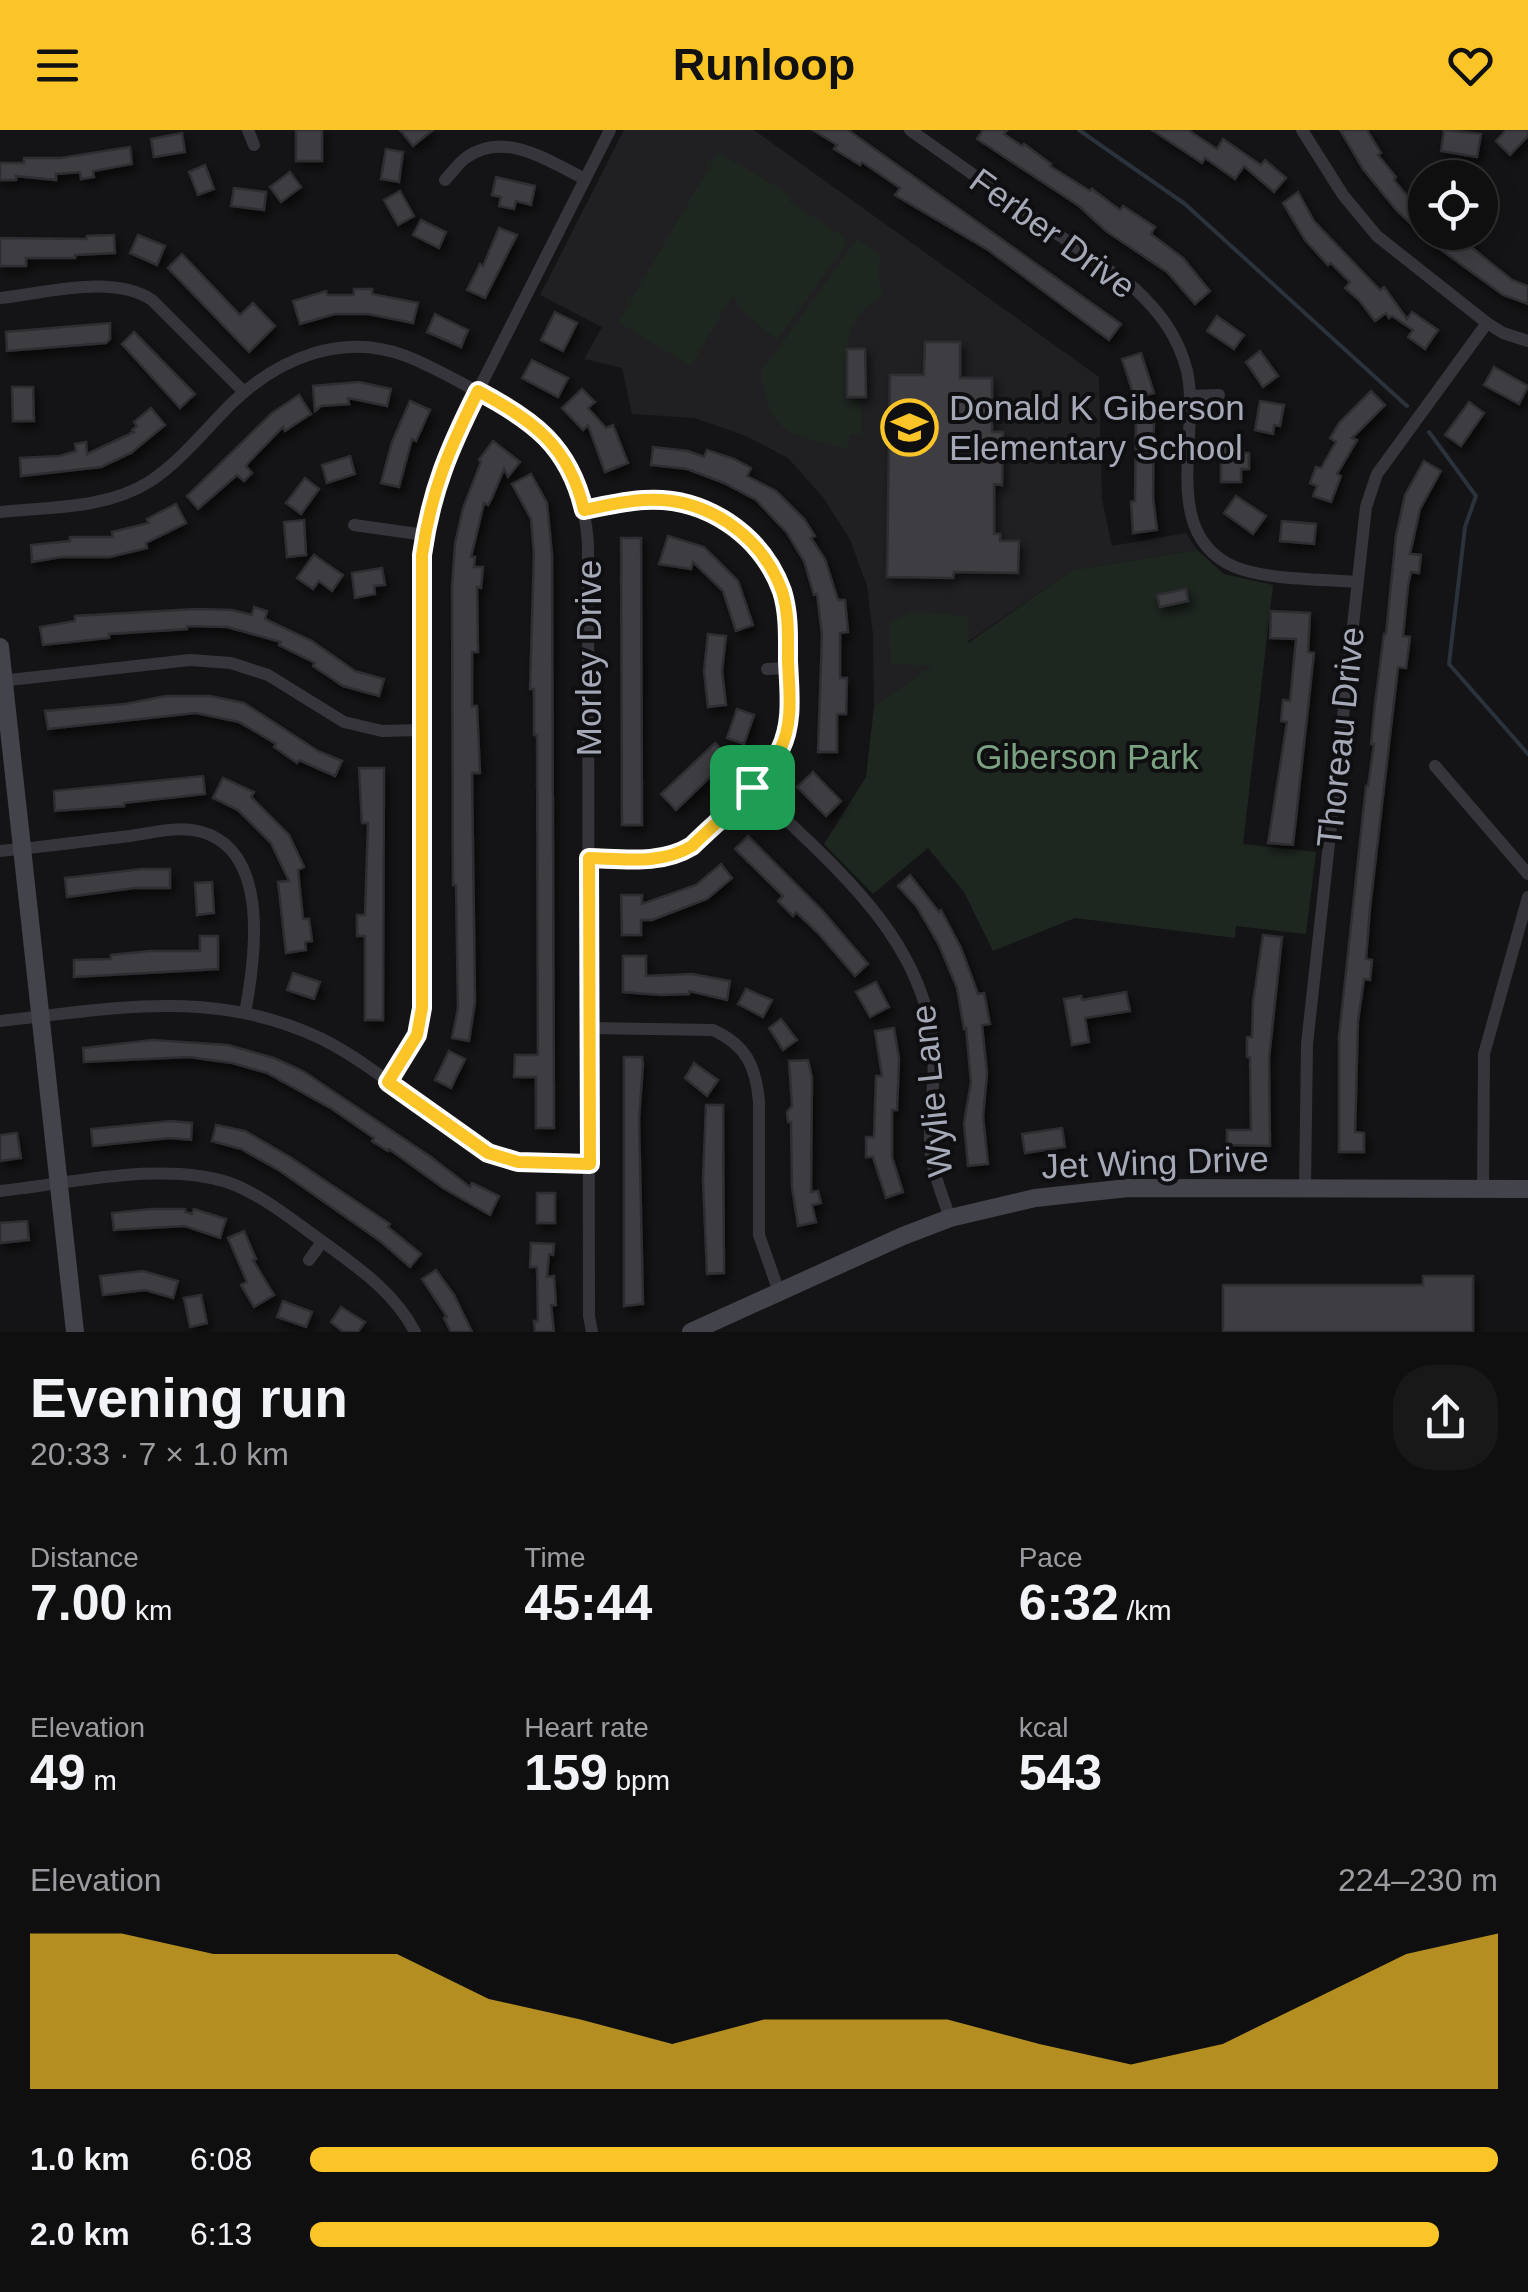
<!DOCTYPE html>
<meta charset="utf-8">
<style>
body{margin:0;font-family:Arial,sans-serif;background:#181819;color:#f1f3f6;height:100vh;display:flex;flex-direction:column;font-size:38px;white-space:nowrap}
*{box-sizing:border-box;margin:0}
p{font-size:32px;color:#9b9c9f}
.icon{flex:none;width:55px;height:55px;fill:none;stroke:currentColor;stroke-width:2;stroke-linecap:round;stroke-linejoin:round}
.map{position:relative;height:1202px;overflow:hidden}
.drawer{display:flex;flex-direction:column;background:#0f0f10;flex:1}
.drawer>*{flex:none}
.buttons{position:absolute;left:1408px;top:30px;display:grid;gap:20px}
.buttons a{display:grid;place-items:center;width:90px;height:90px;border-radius:50%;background:#0f0f10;box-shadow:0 5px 25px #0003,0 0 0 2px #2f2f30;font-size:50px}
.pin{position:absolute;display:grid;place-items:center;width:85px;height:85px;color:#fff;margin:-42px;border-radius:20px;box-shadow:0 5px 15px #0006}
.round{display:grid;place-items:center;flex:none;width:105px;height:105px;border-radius:40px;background:#181819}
.summary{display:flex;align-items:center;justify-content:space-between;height:170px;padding:0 30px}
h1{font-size:55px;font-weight:600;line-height:75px}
.stats{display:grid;grid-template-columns:repeat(3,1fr);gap:15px;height:170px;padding:10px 30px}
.stats div{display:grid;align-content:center}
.stats b{font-size:50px;font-weight:600}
.stats small{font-size:28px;font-weight:400}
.stats p{font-size:28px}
.chart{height:280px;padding:20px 30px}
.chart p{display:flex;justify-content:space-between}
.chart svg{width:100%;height:180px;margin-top:10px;fill:#fbc528;opacity:.7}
ul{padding:0 30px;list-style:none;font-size:32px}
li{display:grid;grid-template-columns:160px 120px 1fr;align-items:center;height:75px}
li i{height:25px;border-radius:12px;background:#fbc528}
header{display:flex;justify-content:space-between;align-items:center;height:130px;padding:0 30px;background:#fbc528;color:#111;font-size:45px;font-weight:600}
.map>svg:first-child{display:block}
.built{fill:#202023}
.green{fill:#1e2620}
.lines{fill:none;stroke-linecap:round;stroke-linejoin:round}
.stream{stroke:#2a323b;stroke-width:4}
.building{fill:#3e3e43;stroke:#2e2e32;stroke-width:2.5;filter:url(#shadow)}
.street{stroke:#35353b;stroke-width:12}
.secondary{stroke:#43444b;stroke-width:18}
.route-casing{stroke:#fff;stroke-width:20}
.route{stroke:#fbc528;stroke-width:12}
.labels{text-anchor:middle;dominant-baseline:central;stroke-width:8;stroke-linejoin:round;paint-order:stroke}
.street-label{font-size:35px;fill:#a5a9b7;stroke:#0f0f11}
.poi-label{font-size:35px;fill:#a5a9b7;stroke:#0f0f11;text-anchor:start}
.park-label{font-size:35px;fill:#7ba381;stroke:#0f0f11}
</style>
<header><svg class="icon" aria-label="menu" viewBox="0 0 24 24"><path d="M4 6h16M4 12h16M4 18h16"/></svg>Runloop<svg class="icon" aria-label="heart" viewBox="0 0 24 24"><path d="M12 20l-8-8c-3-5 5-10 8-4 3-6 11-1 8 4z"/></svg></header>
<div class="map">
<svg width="1528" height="1202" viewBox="0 0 1528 1202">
<defs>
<filter id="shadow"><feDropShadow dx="3.5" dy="5.5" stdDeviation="5" flood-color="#0009"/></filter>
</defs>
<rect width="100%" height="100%" fill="#141416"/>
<!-- built -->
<polygon class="built" points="624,0 754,0 1099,247 1102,369 1112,416 1186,403 1197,420 1072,440 874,577 873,505 867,456 850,409 822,366 788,328 746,306 694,288 632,284 622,238 584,229 602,197 540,165"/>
<!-- green -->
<g class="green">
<polygon points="718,22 792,66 789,71 843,106 845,116 777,210 742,180 733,165 691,236 618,192"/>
<path d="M857,109L880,125L878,148L883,166C840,187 846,229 845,270L861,271V304H850L847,319C790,302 770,309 761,242Z"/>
<polygon points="1197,420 1224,444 1273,455 1243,714 1316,722 1306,804 1236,796 1235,808 1075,788 993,821 964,762 928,718 873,764 824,714 866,647 874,577 932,536 891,534 889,493 912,482 916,485 917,482 969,486 968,513 1072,440"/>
</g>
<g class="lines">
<!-- stream -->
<g class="stream">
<polyline points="1079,0 1185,74 1407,276"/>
<polyline points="1429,302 1476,366 1465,397 1449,534 1528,624"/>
</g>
</g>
<!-- building -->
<g class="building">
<rect x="296" y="0" width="26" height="31"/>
<polygon points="400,0 433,0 413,16"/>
<polygon points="813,0 848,0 1121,194 1109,210 988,120 895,65 900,58 862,32 860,35 834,19 837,15"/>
<polygon points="983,0 1007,0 1004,4 1022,16 1024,14 1051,34 1050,36 1090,61 1092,59 1120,80 1123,76 1155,97 1151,104 1183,128 1210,161 1195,174 1167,142 1106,101 1079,76 977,9"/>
<polygon points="1152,0 1188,0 1217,19 1223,9 1261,35 1265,30 1286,48 1274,62 1244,36 1235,49 1205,28 1202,33"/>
<polygon points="1340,0 1367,0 1381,23 1378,25 1396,47 1394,50 1408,67 1425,79 1425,102 1460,102 1473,112 1470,116 1512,150 1528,156 1528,174 1503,165 1433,114 1397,81 1363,39"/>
<polygon points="1444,0 1481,4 1477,27 1441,21"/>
<polygon points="1506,0 1528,0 1528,6 1510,25 1496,11"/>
<polygon points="182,3 185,22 154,27 151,9"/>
<polygon points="130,17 132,34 93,41 94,47 81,49 80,42 56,44 56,50 16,46 16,50 0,50 0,33 24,33 24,28 61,28"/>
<polygon points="386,19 403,22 399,52 381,49"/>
<polygon points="205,35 214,59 198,65 189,42"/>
<polygon points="290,42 301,57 281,72 270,57"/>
<polygon points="496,47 535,56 531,75 516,71 514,79 499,76 501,67 492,65"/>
<polygon points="234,58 266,62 264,80 231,76"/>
<polygon points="400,61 414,86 398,95 384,70"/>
<polygon points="1298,62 1314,91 1380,160 1384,157 1407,189 1412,182 1438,200 1425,219 1408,207 1413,200 1392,186 1389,188 1386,183 1375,191 1359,170 1345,158 1350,152 1331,133 1328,135 1305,110 1283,73"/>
<polygon points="421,90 446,102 439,118 413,105"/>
<polygon points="499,98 517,105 485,168 467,160 480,134 483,136"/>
<polygon points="114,105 115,123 75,125 75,128 26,128 26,136 0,136 0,108 87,109 87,106"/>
<polygon points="138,105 165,116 157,135 130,123"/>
<polygon points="182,124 240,185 253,173 275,196 249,222 168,138"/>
<polygon points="354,159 372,159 372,164 418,173 413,193 368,184 335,184 300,194 293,171 326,161 327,165 354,165"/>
<polygon points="555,182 577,193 563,221 541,210"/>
<polygon points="435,184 468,200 461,217 427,202"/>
<polygon points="1217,186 1244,205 1234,219 1207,201"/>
<polygon points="110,193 110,209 106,213 7,221 6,202"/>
<polygon points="134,202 195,264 180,278 122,214"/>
<polygon points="925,212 960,212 960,248 992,248 992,302 1003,302 1002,355 994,354 994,404 1000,404 1000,411 1019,411 1018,443 954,442 953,448 887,447 890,245 924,245"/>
<polygon points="847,219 865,219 866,267 847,267"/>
<polygon points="1260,221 1278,246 1263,257 1246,232"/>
<polygon points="1141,223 1154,263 1135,269 1122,229"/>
<polygon points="532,230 568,248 558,267 522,248"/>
<polygon points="1494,237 1528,256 1519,274 1484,255"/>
<polygon points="359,252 391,259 387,276 348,268 349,274 321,276 315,281 313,256"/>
<polygon points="12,257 33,257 34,291 13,291"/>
<polygon points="582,259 595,272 588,278 606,298 613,295 628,333 605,342 588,295 583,300 562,278"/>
<polygon points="1371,261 1385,275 1352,308 1357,310 1337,344 1341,346 1331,372 1313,366 1317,356 1310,353 1316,337 1321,338 1336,312 1330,308 1339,293"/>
<polygon points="299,265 311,284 285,301 283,297 249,332 246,336 252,343 244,351 237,345 198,379 187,366 272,283"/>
<polygon points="410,271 430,280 416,311 412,309 399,357 381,353 392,312"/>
<polygon points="1260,271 1284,275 1280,296 1274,295 1273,304 1255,300"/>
<polygon points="1469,272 1484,283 1461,316 1445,305"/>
<polygon points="151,278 165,295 131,323 101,337 21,346 20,328 60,326 76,321 75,314 86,312 87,324 134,302 132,300 137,296 134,292"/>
<polygon points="1136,286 1154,286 1153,367 1157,400 1133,403 1131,372 1135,371"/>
<polygon points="493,311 520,332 508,347 504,339 492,368 488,375 484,373 471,427 475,427 474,437 483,437 481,458 477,457 478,522 472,522 472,576 477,576 480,643 472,643 475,872 469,911 452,908 458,878 456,755 453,755 452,457 455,414 463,378 481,332 479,330"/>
<polygon points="1221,314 1243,314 1243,323 1249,323 1249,339 1241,339 1241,352 1221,352"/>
<polygon points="653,317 688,321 704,327 707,320 734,329 751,338 747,346 776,361 805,390 815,406 811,408 825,429 838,470 845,470 848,502 840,503 840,548 847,548 846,584 837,584 837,622 818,622 822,505 817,464 814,465 804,431 787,403 756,370 724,353 687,339 651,335"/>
<polygon points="350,326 355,344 327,353 322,335"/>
<polygon points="1424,331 1441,341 1420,379 1410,424 1421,425 1419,443 1411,442 1408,456 1403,506 1410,507 1406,538 1398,537 1370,778 1366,829 1372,830 1370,850 1364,849 1358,891 1355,1002 1364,1003 1364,1022 1339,1022 1339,907 1366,656 1368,656 1374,614 1371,614 1375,574 1384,504 1386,504 1396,406 1405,365"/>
<polygon points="531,344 547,373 552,425 554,998 536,998 536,947 514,947 515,925 538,925 537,605 534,605 534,559 530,559 534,424 531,389 512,354"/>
<polygon points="305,348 319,359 301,384 286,373"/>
<polygon points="1236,366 1266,386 1253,404 1224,383"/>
<polygon points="176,374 186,393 146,413 147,418 110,427 61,427 32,432 31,415 70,411 70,407 113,407 112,402 149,393 147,389"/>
<polygon points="304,390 306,425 287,427 284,392"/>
<polygon points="1282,391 1316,394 1314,414 1280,411"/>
<polygon points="668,406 704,417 738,451 753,495 736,501 723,461 693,432 691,439 659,434"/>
<polygon points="621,408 641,408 642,695 622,695"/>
<polygon points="314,425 343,445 332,461 319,451 313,459 297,448"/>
<polygon points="382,438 385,455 374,456 375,464 355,468 352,443"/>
<polygon points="1186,459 1188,471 1160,477 1157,465"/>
<polygon points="254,477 267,481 265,489 312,511 355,541 384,549 379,566 343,556 313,536 315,533 279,515 281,512 227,497 187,496 187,499 109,504 109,508 43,515 40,497 75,491 75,486 197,479 232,480 252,485"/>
<polygon points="1271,481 1310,483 1308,522 1314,523 1293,715 1268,713 1287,592 1281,591 1283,570 1290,571 1296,509 1270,508"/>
<polygon points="708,504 726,506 722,541 726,575 708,577 704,541"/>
<polygon points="166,566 210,566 244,573 318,621 342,631 335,646 299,630 297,633 274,617 276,614 239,592 196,583 48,599 45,581 125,574"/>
<polygon points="737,579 754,585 744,614 727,608"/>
<polygon points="715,613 730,628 676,680 661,664"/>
<polygon points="359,638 384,638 383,890 365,890 365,806 357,806 357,785 365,785 368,693 362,693"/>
<polygon points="813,642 841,671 826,686 797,657"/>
<polygon points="203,646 205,664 124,673 124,676 55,681 54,661"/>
<polygon points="223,648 254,662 251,667 289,705 304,737 298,740 303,789 309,789 312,811 305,812 306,820 286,823 278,752 289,751 271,713 238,680 213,668"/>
<polygon points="748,706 821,779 868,834 855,846 818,803 796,782 793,786 778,771 783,766 735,719"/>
<polygon points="721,734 732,748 707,769 652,790 641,790 641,805 622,805 621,765 642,765 642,774 696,755"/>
<polygon points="142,739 170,739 170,758 134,758 67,767 65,748"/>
<polygon points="910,745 939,782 941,780 961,818 978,864 984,863 990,894 982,895 987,943 983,987 988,1034 968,1036 964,993 971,952 966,898 964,899 957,858 939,815 917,777 898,756"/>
<polygon points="212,752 214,783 197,785 195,753"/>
<polygon points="1263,805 1282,807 1269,928 1270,1016 1227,1015 1227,1000 1251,1000 1250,927 1247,927 1247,907 1252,907 1253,872"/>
<polygon points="200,806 218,806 218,839 74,847 74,830 111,829 111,825 150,821 200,821"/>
<polygon points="623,826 646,826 646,846 692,844 730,851 727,870 689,861 689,864 661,865 623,862"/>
<polygon points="293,843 320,852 314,869 287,860"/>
<polygon points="876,852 889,877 870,887 856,862"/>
<polygon points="746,859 772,870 763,887 738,874"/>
<polygon points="1126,862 1130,881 1085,888 1089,912 1072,915 1064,869 1081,866 1082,870"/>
<polygon points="781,889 797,910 783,920 769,898"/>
<polygon points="894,898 899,929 897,980 892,980 892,1027 903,1062 886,1068 873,1027 866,1027 866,1007 874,1007 876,946 882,946 875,901"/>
<polygon points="152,910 228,915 274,928 303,941 431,1027 470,1057 472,1053 499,1066 490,1085 443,1058 389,1019 388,1021 372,1011 374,1008 332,979 267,943 232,933 189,927 84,932 83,918"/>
<polygon points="449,921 465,929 451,958 435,950"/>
<polygon points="624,927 642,927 643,934 639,989 643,1174 624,1176"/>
<polygon points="808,930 812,948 811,1062 818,1061 821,1073 812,1075 816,1092 798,1096 792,1057 791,992 788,992 787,982 792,976 789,931"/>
<polygon points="694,933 718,950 707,966 685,948"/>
<polygon points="706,975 723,975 724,1143 707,1144 703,1050"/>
<polygon points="171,991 192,993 191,1010 170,1008 93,1016 91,999"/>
<polygon points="216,995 245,1001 290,1027 390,1094 388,1097 421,1124 410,1137 380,1111 280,1041 241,1019 212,1011"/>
<polygon points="1062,998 1065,1017 1025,1023 1022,1004"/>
<polygon points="17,1003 21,1028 0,1031 0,1005"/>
<rect x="537" y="1063" width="18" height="30"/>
<polygon points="151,1079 185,1079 185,1082 192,1084 194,1079 226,1089 220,1108 185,1096 114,1100 112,1083"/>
<polygon points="27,1091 29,1110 0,1113 0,1093"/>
<polygon points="244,1101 256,1129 253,1130 274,1165 254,1177 241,1155 247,1152 228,1108"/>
<polygon points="531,1113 554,1114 553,1125 549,1124 547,1147 554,1146 556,1175 551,1175 554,1202 535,1202 534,1191 538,1191 537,1137 530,1137"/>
<polygon points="436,1140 454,1165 472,1202 451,1202 444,1188 447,1187 422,1149"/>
<polygon points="143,1141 178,1151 173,1168 145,1160 103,1165 100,1146"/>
<polygon points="1423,1146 1473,1146 1473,1202 1223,1202 1223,1155 1423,1155"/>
<polygon points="201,1165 207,1193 190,1197 184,1168"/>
<polygon points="283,1171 312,1182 306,1197 277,1187"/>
<polygon points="341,1177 365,1192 358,1202 343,1202 331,1192"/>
</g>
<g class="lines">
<!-- street -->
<g class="street">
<polyline points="248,0 254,15"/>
<path d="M910,0L1134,158C1160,182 1178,206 1187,241C1201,304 1158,404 1235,437C1267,450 1321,449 1357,452"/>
<polyline points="1302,0 1343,65 1377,106 1487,193 1503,203 1528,211"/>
<path d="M445,50C452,43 459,32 467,27C506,0 550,32 585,49"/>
<path d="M0,168C47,163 112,144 152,170L244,262"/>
<polyline points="1190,266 1219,265"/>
<polyline points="584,380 647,369 670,370 690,374 737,398 755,416 782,462 787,485 790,585 787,605 772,635 692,716 669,728 589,729"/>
<path d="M0,382C49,377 106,379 149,352C180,332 206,299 232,273C279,228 342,202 406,226C437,238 465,256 495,270C554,299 585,352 588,416L589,1186L592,1202"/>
<polyline points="354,395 425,405"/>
<polyline points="767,539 788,538"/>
<polyline points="0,551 190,530 231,533 268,545 344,592 382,601 420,600"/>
<polyline points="1435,636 1528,744"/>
<path d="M752,657C826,730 922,803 933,915C936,946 930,976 930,1007C929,1035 941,1061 950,1088"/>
<path d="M0,721C43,717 86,711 130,706C152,703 177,696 198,701C272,718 255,830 245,883"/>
<path d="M0,891C113,879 214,857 322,909C362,929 399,960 435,986C458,1003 479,1022 506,1029C533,1037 562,1034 590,1034"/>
<path d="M589,898L713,900C746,915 756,936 759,972V1105L779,1162"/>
<path d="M388,952L417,905L422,878L419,473C420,422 429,375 445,326L610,0"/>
<polyline points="1483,1058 1484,924 1528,767"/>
<polyline points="1305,1059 1307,914 1366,377 1377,344 1487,193"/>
<path d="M0,1061C68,1054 161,1031 227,1052C264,1065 297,1094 330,1117C363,1141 396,1165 415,1202"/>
<polyline points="309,1130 322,1112"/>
</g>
<!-- secondary -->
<g class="secondary">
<polyline points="0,517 75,1202"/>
<polyline points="691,1202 903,1106 950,1088 1035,1068 1128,1058 1528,1059"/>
</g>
</g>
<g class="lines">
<defs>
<path id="route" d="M478,261C533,290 569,316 584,380C604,376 624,371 644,370C705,366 761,404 782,461C789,483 788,507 788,530C789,560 794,592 780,620C762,657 721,687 692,716C661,735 624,729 589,728L590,1034L518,1032L488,1023L388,952L417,905L422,878V425C431,361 449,319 478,261Z"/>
</defs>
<!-- route casing -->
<use href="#route" class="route-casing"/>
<!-- route -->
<use href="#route" class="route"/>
</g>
<!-- icons -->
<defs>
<symbol id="school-ring" viewBox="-11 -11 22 22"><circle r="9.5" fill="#0f0f11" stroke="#fbc528" stroke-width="1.5"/><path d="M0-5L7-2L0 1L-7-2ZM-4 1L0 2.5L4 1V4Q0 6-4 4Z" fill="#fbc528"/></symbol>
</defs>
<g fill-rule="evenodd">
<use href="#school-ring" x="878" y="266" width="63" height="63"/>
</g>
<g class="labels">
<!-- street labels -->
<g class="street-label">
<text transform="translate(1053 103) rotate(36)">Ferber Drive</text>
<text transform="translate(588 528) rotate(-90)">Morley Drive</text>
<text transform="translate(1340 607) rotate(-84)">Thoreau Drive</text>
<text transform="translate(931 961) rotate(-96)">Wylie Lane</text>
<text transform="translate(1155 1032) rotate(-2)">Jet Wing Drive</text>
</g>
<!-- poi labels -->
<g class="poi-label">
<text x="949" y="277">Donald K Giberson<tspan x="949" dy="40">Elementary School</tspan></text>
</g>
<!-- park labels -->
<g class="park-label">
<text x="1087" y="626">Giberson Park</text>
</g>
</g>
</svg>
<div class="buttons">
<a><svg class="icon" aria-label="locate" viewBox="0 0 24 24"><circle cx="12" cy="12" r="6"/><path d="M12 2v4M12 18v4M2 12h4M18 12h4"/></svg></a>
</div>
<div class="pin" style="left:752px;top:657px;background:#1e9e55"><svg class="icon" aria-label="arrive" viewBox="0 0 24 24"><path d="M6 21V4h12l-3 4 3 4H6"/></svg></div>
</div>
<section class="drawer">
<div class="summary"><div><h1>Evening run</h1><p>20:33 · 7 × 1.0 km</p></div><a class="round"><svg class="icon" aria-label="share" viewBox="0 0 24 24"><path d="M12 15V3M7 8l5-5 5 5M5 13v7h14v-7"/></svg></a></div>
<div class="stats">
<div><p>Distance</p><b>7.00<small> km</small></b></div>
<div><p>Time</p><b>45:44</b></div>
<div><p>Pace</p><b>6:32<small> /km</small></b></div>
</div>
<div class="stats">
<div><p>Elevation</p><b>49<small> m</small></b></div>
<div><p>Heart rate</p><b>159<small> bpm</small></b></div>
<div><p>kcal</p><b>543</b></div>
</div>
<div class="chart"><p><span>Elevation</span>224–230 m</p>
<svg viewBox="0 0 160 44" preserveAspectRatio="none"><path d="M0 44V6L10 6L20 11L30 11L40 11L50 22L60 27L70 33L80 27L90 27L100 27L110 33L120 38L130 33L140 22L150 11L160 6V44z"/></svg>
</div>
<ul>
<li><b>1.0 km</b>6:08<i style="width:100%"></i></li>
<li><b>2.0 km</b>6:13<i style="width:95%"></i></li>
</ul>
</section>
